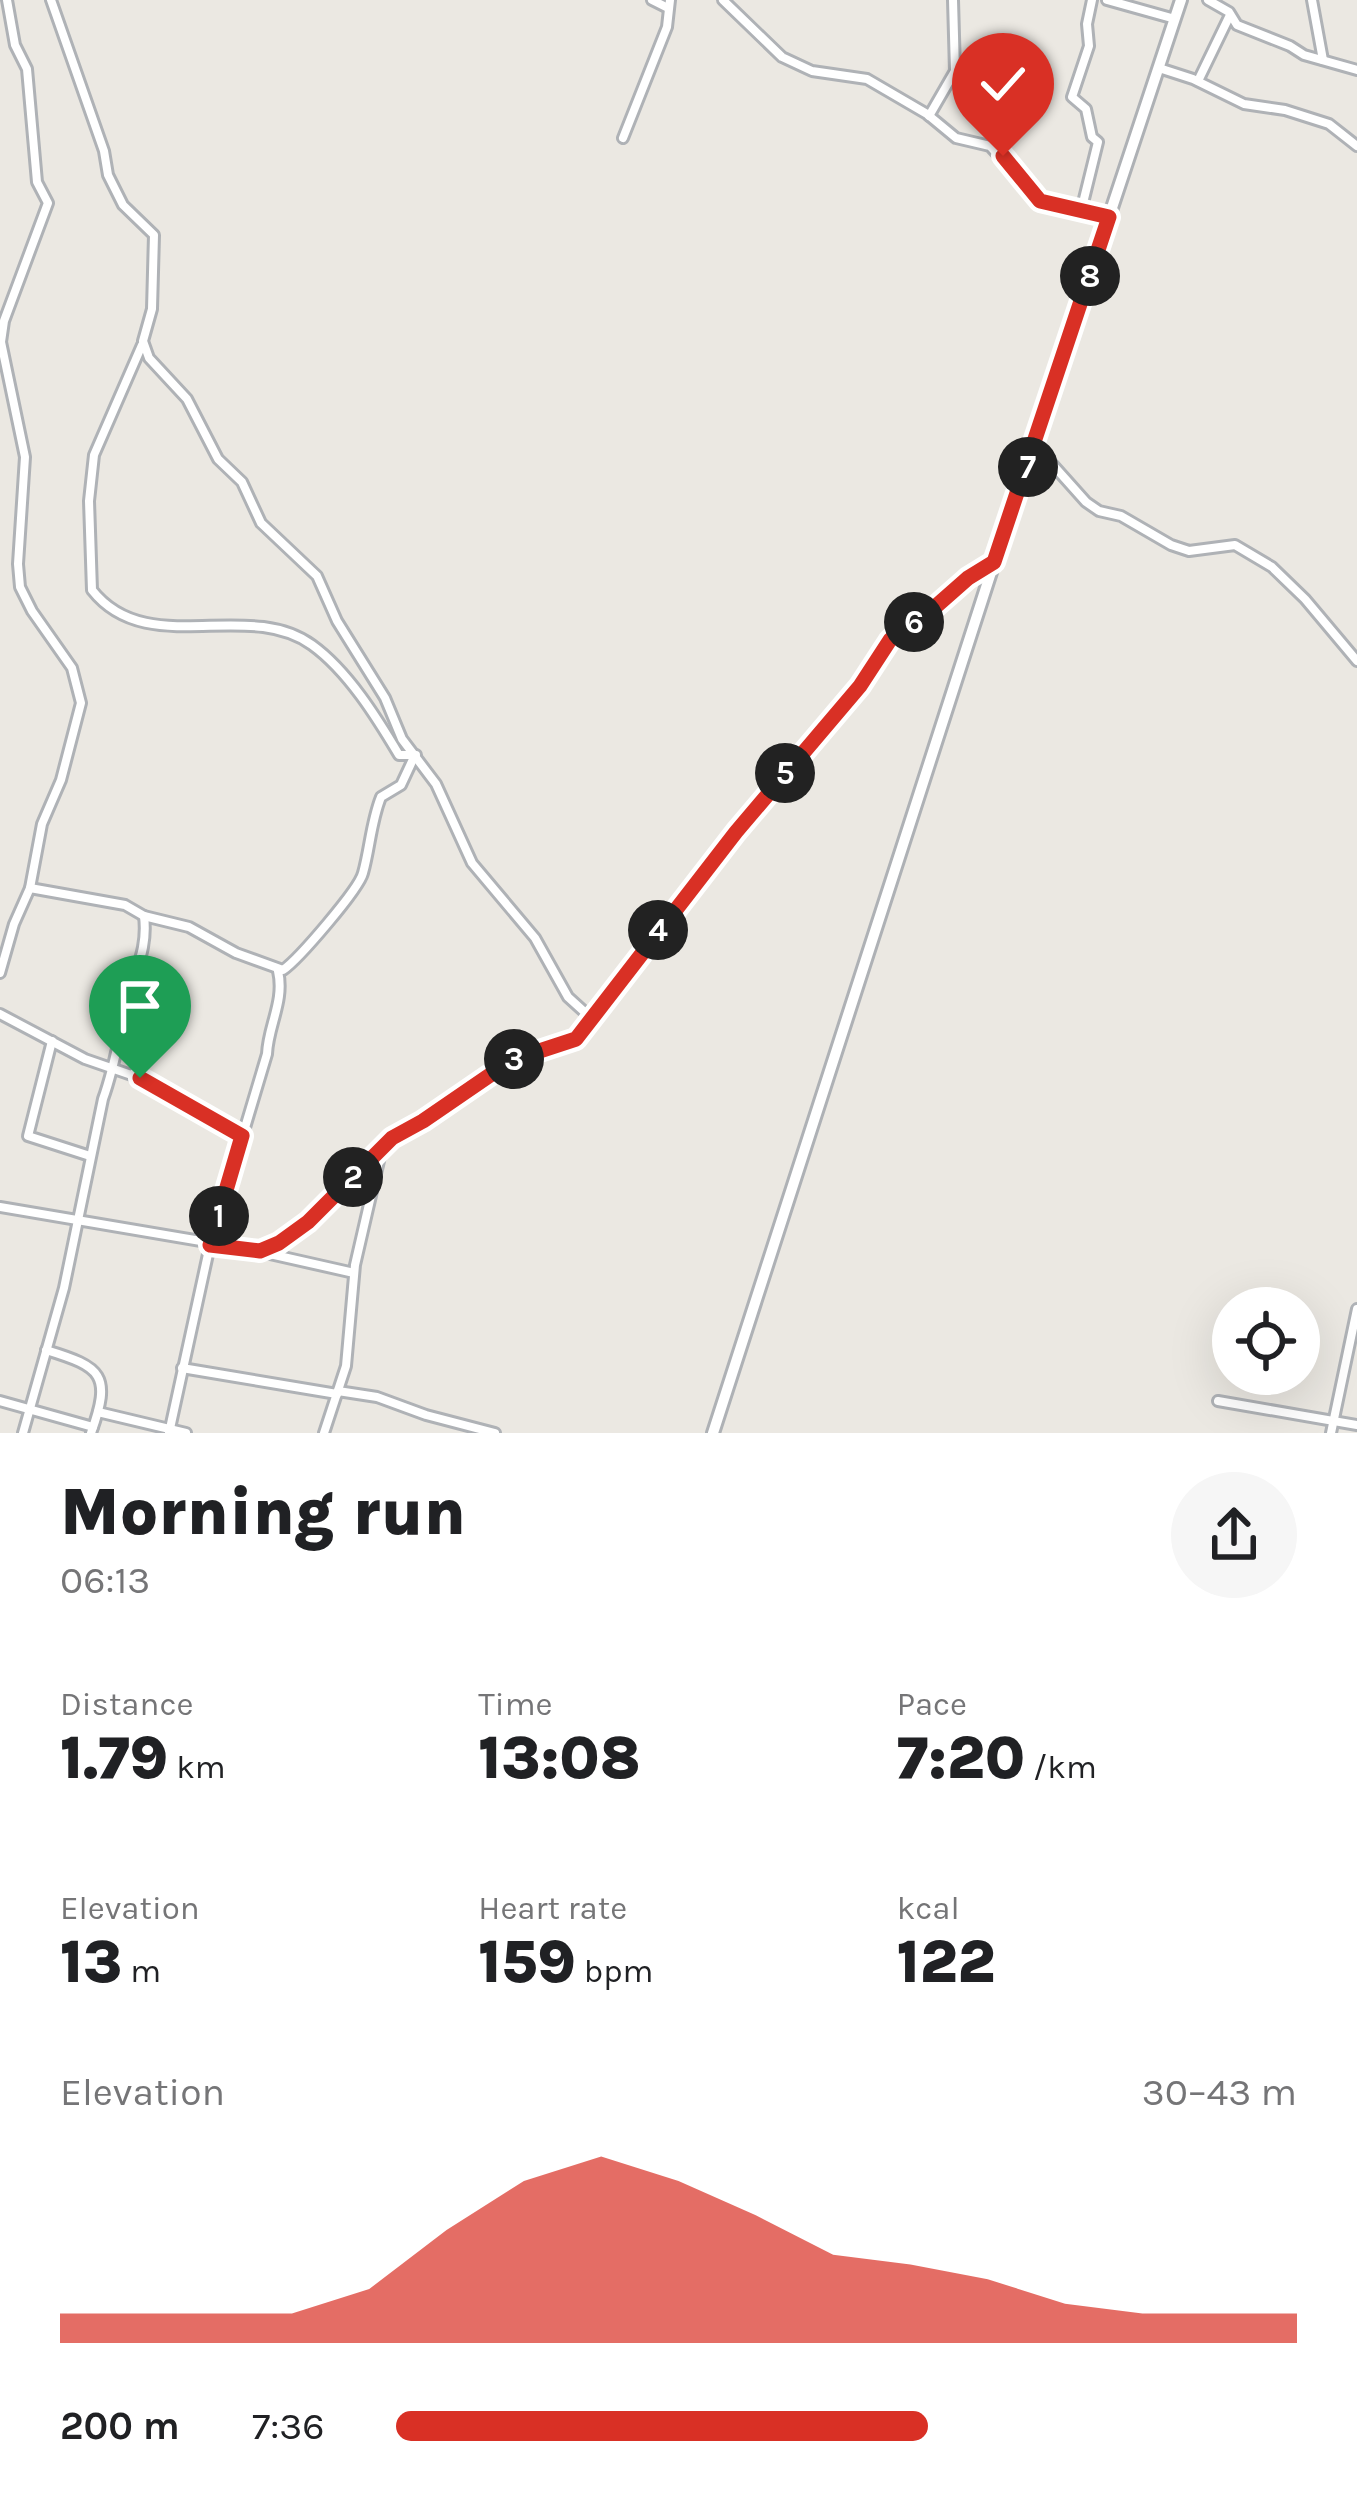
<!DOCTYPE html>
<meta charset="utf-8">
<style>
body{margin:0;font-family:Karla,sans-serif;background:#f6f6f6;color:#202124;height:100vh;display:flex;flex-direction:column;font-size:45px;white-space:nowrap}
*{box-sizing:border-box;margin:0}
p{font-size:39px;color:#757577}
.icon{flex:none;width:66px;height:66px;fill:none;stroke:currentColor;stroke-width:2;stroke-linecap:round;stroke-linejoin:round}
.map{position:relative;height:1433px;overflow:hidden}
.side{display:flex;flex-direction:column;background:#fff;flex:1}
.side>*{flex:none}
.buttons{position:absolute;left:1212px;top:1287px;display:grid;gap:24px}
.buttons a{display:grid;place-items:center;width:108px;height:108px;border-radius:50%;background:#fff;box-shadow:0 12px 48px #0002;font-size:60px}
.pin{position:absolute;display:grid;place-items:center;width:102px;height:102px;color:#fff;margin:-123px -51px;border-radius:50% 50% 50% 0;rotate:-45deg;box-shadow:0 0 12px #0007}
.pin .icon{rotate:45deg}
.km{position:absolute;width:60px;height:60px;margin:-30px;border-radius:50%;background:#222;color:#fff;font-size:33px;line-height:60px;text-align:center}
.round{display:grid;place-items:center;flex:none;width:126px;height:126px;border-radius:63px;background:#f6f6f6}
.head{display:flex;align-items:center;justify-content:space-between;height:204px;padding:0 60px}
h1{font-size:66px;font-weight:800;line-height:90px}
.figures{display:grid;grid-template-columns:repeat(3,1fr);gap:18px;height:204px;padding:12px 60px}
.figures div{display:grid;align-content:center}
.figures b{font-size:60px;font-weight:800}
.figures small{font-size:33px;font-weight:400}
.figures p{font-size:33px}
.chart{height:336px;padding:24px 60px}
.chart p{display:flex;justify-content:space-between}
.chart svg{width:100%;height:216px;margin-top:12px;fill:#d93025;opacity:.7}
ul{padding:0 60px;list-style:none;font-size:39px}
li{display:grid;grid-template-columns:192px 144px 1fr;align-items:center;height:90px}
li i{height:30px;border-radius:15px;background:#d93025}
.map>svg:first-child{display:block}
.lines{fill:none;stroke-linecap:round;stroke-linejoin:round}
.minor-casing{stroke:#afb2b6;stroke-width:14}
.secondary-casing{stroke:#aeb1b5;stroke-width:16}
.minor{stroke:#fff;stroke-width:8}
.secondary{stroke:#fff;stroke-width:10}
.route-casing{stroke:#fff;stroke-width:24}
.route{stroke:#d93025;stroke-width:15}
</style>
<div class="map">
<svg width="1357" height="1433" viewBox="0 0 1357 1433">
<rect width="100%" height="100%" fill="#ebe8e2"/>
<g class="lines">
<defs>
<g id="minor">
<polyline points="51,0 104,151 108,175 123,205 154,235 152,309 143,341 149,358 187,399 218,459 242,482 261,523 317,576 337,621 385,698 402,739 436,784 472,863 535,938 568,997 590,1017"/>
<polyline points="652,0 668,8"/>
<polyline points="723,0 782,57 812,71 867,79 927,114 956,138 990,146 1040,201 1109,217"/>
<polyline points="1107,0 1175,19"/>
<polyline points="1208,0 1229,12 1237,25 1290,46 1304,55 1357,70"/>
<polyline points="1312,0 1323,60"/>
<polyline points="1159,68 1193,79 1244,104 1285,110 1329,124 1357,146"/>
<polyline points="1198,81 1230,15"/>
<polyline points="929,116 955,71 953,0"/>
<polyline points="623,138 667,27 670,0"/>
<polyline points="1081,211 1098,142 1092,137 1086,109 1072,97 1089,46 1087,24 1092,0"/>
<path d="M142,345L94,455L89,501L92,590C147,660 247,598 312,645C348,671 377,718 399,755H416"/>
<polyline points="1036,446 1086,502 1099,511 1121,516 1171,545 1189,551 1235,545 1272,567 1305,599 1357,661"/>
<path d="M30,888L125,905L144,916L189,927L236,953L283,970C299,959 359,889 363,873C370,848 371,822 381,797L401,785L415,755"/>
<polyline points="0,973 14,924 30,888 42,824 61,780 81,703 72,668 32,611 20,587 18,564 25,457 1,342 4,321 48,203 37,182 27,69 15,45 7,0"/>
<polyline points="0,1014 85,1059 140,1078 242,1136"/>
<polyline points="52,1041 28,1136 90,1156"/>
<polyline points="0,1207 260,1251 297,1232 390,1139 423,1121 516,1058 576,1039 736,832 860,686 889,640 926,615 968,577 993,563"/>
<polyline points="261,1252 354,1273"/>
<path d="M46,1350C102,1367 112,1375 91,1433"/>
<polyline points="182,1368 337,1394"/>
<polyline points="338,1391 377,1397 426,1415 495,1433"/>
<polyline points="0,1401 93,1427"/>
<polyline points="1218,1401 1357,1425"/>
<polyline points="98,1412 186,1433"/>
<path d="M23,1433L64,1288L103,1099C115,1066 120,1032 128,998C136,968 148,948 144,916"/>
<path d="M169,1433L210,1245L267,1054C268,1026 285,1001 278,971"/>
<polyline points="324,1433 346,1366 355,1265 382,1148"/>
<polyline points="1331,1433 1357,1309"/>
</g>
<polyline id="secondary" points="713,1433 994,563 1181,0"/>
</defs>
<!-- minor casing -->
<use href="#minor" class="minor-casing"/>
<!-- secondary casing -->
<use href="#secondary" class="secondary-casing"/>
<!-- minor -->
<use href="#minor" class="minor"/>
<!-- secondary -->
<use href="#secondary" class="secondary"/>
</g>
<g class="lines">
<defs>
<polyline id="route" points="140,1078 242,1136 210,1245 260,1251 279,1243 308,1222 392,1138 423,1121 512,1060 576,1039 736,832 860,686 890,640 926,615 968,578 994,562 1109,217 1040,201 1003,156"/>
</defs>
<!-- route casing -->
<use href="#route" class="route-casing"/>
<!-- route -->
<use href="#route" class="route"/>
</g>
</svg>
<div class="buttons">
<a><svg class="icon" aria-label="locate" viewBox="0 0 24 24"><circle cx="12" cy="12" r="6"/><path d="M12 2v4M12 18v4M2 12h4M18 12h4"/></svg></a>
</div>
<div class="pin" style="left:140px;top:1078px;background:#1e9e55"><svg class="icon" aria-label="arrive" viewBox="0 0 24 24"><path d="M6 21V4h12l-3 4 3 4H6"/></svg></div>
<div class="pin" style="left:1003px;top:156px;background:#d93025"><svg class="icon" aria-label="check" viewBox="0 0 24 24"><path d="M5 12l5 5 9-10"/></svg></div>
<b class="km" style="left:219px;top:1216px">1</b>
<b class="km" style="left:353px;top:1177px">2</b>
<b class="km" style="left:514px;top:1059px">3</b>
<b class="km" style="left:658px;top:930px">4</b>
<b class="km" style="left:785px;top:773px">5</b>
<b class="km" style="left:914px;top:622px">6</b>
<b class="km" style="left:1028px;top:467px">7</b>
<b class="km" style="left:1090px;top:276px">8</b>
</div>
<section class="side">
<div class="head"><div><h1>Morning run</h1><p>06:13</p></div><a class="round"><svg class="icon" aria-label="share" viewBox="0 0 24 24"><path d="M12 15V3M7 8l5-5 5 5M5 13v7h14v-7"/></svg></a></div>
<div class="figures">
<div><p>Distance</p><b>1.79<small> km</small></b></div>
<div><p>Time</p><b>13:08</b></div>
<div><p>Pace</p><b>7:20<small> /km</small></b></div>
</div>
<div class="figures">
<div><p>Elevation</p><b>13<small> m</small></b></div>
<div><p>Heart rate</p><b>159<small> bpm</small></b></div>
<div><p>kcal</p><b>122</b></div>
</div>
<div class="chart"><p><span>Elevation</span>30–43 m</p>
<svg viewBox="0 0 160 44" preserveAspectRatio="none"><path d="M0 44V38L10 38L20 38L30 38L40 33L50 21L60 11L70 6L80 11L90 18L100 26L110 28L120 31L130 36L140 38L150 38L160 38V44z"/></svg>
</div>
<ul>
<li><b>200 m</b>7:36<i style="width:59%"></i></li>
</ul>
</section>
